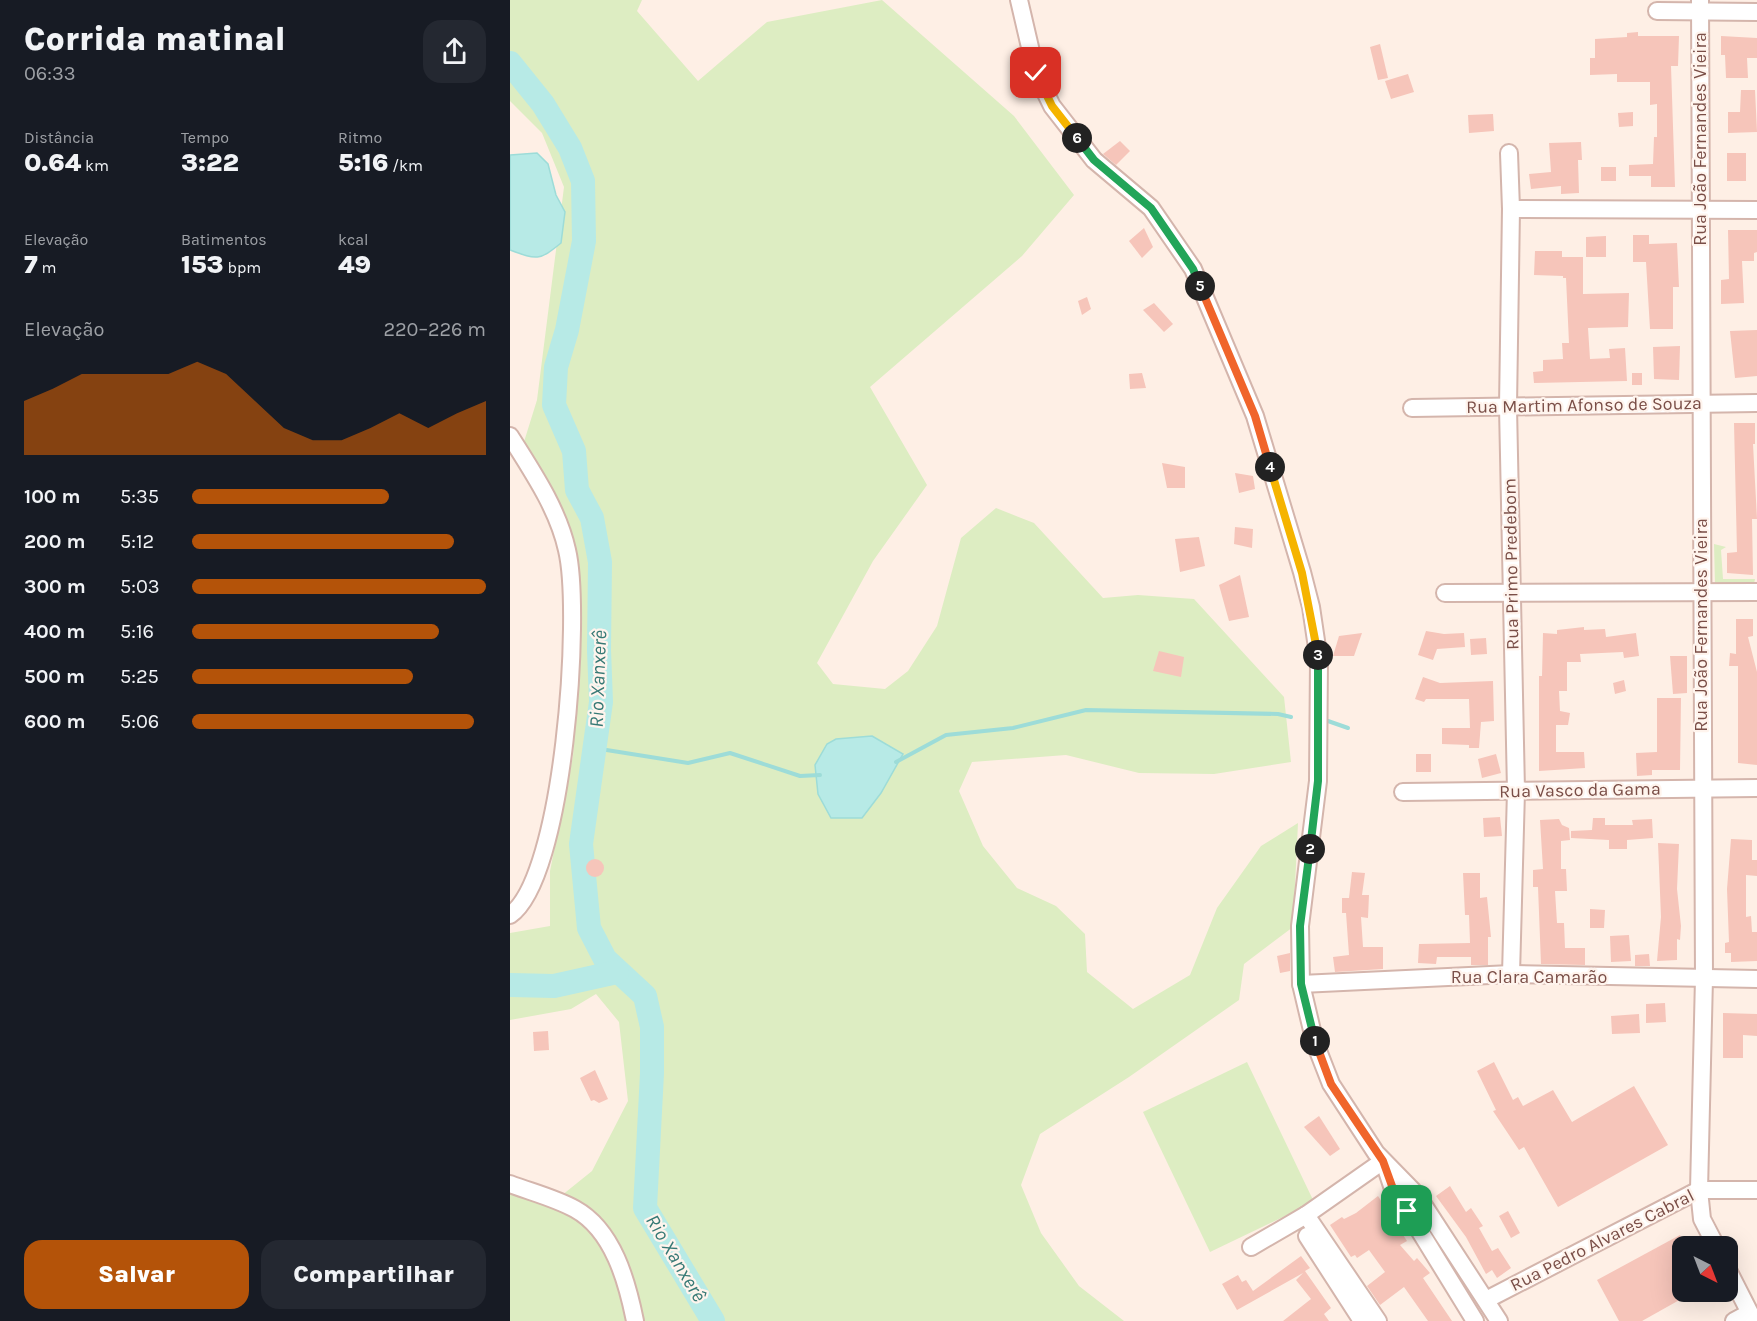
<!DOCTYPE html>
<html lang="pt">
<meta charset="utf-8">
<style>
body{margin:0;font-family:Karla,sans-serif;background:#242831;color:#f1f3f6;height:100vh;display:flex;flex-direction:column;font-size:22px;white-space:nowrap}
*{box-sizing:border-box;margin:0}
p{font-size:20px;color:#9ea1a6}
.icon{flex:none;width:33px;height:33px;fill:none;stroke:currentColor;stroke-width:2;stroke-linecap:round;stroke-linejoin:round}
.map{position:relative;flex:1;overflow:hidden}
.sheet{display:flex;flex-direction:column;background:#171b24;width:510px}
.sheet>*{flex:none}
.needle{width:39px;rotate:138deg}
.tools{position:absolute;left:1162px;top:1236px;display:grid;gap:12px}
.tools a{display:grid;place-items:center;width:66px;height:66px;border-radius:12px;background:#171b24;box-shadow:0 6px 24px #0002;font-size:30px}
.pin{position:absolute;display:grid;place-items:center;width:51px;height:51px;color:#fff;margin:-26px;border-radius:12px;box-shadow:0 3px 9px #0006}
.km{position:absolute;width:30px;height:30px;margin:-15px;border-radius:50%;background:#222;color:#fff;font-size:16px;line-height:30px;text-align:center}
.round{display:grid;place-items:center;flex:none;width:63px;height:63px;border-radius:18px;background:#242831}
.summary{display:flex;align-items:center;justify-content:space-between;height:102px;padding:0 24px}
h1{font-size:33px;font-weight:800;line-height:45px}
.metrics{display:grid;grid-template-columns:repeat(3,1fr);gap:9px;height:102px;padding:6px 24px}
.metrics div{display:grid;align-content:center}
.metrics b{font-size:26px;font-weight:800}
.metrics small{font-size:16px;font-weight:400}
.metrics p{font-size:16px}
.chart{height:168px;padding:12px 24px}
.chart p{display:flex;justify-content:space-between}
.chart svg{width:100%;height:108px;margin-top:6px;fill:#b45309;opacity:.7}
.button{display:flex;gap:12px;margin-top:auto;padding:12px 24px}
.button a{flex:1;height:69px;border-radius:18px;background:#b45309;color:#fff;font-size:24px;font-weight:800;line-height:69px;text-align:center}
.button a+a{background:#242831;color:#f1f3f6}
ul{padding:0 24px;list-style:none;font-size:20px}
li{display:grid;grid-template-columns:96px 72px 1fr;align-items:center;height:45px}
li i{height:15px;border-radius:8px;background:#b45309}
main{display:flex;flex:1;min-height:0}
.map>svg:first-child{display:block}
.green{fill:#ddedc2}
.water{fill:#b7eae6;stroke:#9ddcd8;stroke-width:1.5}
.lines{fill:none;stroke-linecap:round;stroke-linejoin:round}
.stream{stroke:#9ddcd8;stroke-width:4}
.river{stroke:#b7eae6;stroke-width:24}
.building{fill:#f6c5ba}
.minor-casing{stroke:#d4b5ac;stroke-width:20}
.minor{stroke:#fff;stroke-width:16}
.split-1-casing{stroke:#fff;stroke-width:12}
.split-2-casing{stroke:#fff;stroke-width:12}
.split-3-casing{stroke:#fff;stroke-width:12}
.split-4-casing{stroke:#fff;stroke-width:12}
.split-5-casing{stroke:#fff;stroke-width:12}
.split-6-casing{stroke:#fff;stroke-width:12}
.split-7-casing{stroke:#fff;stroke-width:12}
.split-1{stroke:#f0652b;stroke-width:8}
.split-2{stroke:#22a559;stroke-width:8}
.split-3{stroke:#22a559;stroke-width:8}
.split-4{stroke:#f5b400;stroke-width:8}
.split-5{stroke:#f0652b;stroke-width:8}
.split-6{stroke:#22a559;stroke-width:8}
.split-7{stroke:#f5b400;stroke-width:8}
.labels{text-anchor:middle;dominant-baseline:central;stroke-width:4.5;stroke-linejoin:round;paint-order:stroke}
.street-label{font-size:18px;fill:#7a4e47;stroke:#fff4ed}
.water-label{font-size:20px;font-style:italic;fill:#377975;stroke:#fff4ed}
</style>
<main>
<section class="sheet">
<div class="summary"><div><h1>Corrida matinal</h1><p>06:33</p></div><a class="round"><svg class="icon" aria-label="share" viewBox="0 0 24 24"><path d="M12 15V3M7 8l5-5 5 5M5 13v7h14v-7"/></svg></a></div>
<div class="metrics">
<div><p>Distância</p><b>0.64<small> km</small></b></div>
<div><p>Tempo</p><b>3:22</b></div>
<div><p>Ritmo</p><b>5:16<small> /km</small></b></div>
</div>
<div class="metrics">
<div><p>Elevação</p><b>7<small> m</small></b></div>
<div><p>Batimentos</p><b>153<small> bpm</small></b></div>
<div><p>kcal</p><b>49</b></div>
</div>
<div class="chart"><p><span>Elevação</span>220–226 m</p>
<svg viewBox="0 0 160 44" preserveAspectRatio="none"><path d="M0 44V22L10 17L20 11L30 11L40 11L50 11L60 6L70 11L80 22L90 33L100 38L110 38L120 33L130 27L140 33L150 27L160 22V44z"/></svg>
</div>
<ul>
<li><b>100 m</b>5:35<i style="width:67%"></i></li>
<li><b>200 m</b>5:12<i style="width:89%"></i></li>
<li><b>300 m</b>5:03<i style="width:100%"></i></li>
<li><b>400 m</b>5:16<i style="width:84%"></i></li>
<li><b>500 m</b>5:25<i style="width:75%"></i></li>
<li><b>600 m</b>5:06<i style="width:96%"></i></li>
</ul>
<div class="button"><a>Salvar</a><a>Compartilhar</a></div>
</section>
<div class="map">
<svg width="1247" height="1321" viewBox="0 0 1247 1321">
<rect width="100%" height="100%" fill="#feefe5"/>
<!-- green -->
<g class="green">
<polygon points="0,0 132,0 127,11 188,81 257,22 372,0 504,116 564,195 512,256 360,387 417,485 363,561 307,663 323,684 375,689 398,671 427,626 451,538 486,508 524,523 593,598 628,595 684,599 774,697 781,762 704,774 629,773 556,755 462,762 449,791 473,846 507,888 546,906 575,934 577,972 623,1009 680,975 707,908 751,846 788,823 783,927 734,964 729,1000 619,1077 530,1134 511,1185 531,1233 569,1286 614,1321 0,1321 0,1191 41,1204 82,1171 118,1101 109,1022 86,994 61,1009 0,1020 0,933 40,926 40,871 63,756 69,665 70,586 65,557 13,445 27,400 54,187 32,133 0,101"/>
<polygon points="1204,544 1216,547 1211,550 1213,579 1245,579 1244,584 1205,585"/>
<polygon points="737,1062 804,1202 700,1252 633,1112"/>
</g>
<!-- water -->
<g class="water">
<path d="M27,153L38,164L46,195L55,212L51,243C29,261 27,260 0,250V155Z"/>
<polygon points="362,736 393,754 371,793 352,818 321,818 308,794 305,765 317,744 326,739"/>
</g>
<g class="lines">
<!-- stream -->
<g class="stream">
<polyline points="818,721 838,728"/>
<polyline points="84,748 178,763 220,753 290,776 310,775"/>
<polyline points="386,762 436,735 503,728 576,710 768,714 781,717"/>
</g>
<!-- river -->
<g class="river">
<polyline points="0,63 33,104 60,148 73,181 74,241 57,330 46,367 44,405 64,451 67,490 82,518 90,562 89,650 91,702 71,844 79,928 95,959 135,996 142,1027 142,1073 135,1208 203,1321"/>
<polyline points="0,985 44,986 107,972"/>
</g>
</g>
<!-- building -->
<g class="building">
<polygon points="1128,32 1128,36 1169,36 1168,66 1161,66 1165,187 1141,187 1141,176 1119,176 1119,165 1143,164 1144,137 1147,137 1147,104 1140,105 1140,82 1107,82 1107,74 1080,75 1080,58 1085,58 1085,39 1117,37 1117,33"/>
<polygon points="1211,36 1247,38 1247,58 1237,58 1238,78 1216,78 1215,55 1211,55"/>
<polygon points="870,44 878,78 868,80 860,47"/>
<polygon points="898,74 904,92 881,99 875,81"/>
<polygon points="1231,90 1245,90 1247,132 1218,133 1218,112 1230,112"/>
<polygon points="1123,112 1123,126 1109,127 1108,113"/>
<polygon points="983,114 984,131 959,133 958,115"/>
<polygon points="610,141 620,151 606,165 593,154"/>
<polygon points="1071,142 1072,160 1068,160 1069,193 1051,194 1051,186 1021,189 1019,174 1041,172 1039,143"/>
<rect x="1217" y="153" width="19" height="28"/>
<rect x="1091" y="167" width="15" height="14"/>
<polygon points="634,228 643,247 632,258 619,241"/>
<polygon points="1218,230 1247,230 1247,252 1244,253 1244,261 1232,261 1234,303 1211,304 1211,280 1219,279"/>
<polygon points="1123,235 1139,235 1139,244 1167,243 1169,287 1163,287 1163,329 1140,329 1136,262 1123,262"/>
<polygon points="1096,236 1096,257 1076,257 1076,237"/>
<polygon points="1025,251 1052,251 1052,257 1073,257 1073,294 1119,293 1118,327 1078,328 1080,359 1100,358 1099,349 1115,348 1117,381 1024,383 1023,372 1033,371 1033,360 1053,359 1052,343 1059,343 1056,278 1053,278 1053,276 1024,275"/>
<polygon points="577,297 581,309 572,315 568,301"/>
<polygon points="644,303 663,324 654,332 633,310"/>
<polygon points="1247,330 1247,376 1225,378 1220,331"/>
<polygon points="1170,346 1169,380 1144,379 1143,347"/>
<polygon points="632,373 636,388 620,389 619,374"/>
<rect x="1122" y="373" width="10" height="12"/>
<polygon points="1224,423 1245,423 1245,444 1243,444 1247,519 1242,519 1243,575 1217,573 1217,553 1227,552"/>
<polygon points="652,463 675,467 675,488 657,488"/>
<polygon points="725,473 743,476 745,489 729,493"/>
<polygon points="725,527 743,529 742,548 724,544"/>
<polygon points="689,537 695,566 670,572 665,539"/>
<polygon points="730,575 739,617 719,621 709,585"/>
<polygon points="1226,619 1243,619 1243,636 1238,637 1247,672 1247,765 1228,763 1228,666 1219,666 1220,653 1226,654"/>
<polygon points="1074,627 1074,630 1095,629 1096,637 1126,633 1129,656 1114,658 1113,652 1070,654 1071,662 1057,662 1057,691 1049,691 1050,711 1060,713 1058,725 1046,725 1046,752 1074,752 1075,768 1029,771 1029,676 1032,676 1033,633 1047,634 1047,630"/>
<polygon points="916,631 934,634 954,633 955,647 927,649 923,660 908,655"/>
<polygon points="852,633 844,656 823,656 829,636"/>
<polygon points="976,638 977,654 961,655 960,639"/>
<polygon points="649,651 674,657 671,677 643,671"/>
<polygon points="1160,656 1177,656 1177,693 1163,694"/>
<polygon points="913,677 930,683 983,681 984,721 971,722 969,748 959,748 959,745 932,744 932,728 960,728 959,699 916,699 914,702 905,699"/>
<polygon points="1114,680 1116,691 1105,694 1103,683"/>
<polygon points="1147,698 1171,698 1170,770 1142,770 1142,775 1127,776 1126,753 1147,752"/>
<rect x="906" y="754" width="15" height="18"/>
<polygon points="986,754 991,773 972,778 968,759"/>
<polygon points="990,817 992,836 974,837 973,818"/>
<polygon points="1083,818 1095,818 1095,825 1123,825 1122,820 1142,819 1143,838 1117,840 1117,849 1099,849 1099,840 1061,838 1061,831 1082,830"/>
<polygon points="1049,819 1052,825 1059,828 1060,840 1051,841 1051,869 1056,869 1057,891 1045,891 1047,923 1054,923 1055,948 1075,948 1075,965 1031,964 1028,887 1023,887 1023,870 1033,869 1030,820"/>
<polygon points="1221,839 1242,840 1242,860 1247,860 1247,876 1236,875 1236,917 1241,916 1242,932 1247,932 1247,961 1221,962 1221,953 1215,953 1215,943 1219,942 1217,889"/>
<polygon points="1148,843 1169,844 1167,889 1171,926 1170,940 1167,939 1167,960 1147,961 1151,917"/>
<circle cx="85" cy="868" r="9"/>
<polygon points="842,872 855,873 852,895 859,895 858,918 851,917 853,947 873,947 873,969 825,972 823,957 839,955 836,913 832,913 832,898 839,898"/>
<polygon points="953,873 970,873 970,898 977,897 981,937 978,937 978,965 961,965 961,957 927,957 926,964 908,963 909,944 960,943 959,915 955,915"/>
<polygon points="1080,909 1095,910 1094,928 1080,928"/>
<polygon points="1119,935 1121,961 1101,962 1100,936"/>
<polygon points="780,953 780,971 770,973 767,956"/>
<polygon points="1139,954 1140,966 1125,966 1125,955"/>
<polygon points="1155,1003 1156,1022 1136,1023 1136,1004"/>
<polygon points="1213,1013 1247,1014 1247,1036 1233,1035 1233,1058 1213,1058"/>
<polygon points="1129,1014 1130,1033 1102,1034 1101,1016"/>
<polygon points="38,1031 39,1050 24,1051 23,1032"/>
<polygon points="984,1062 1003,1100 1008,1097 1013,1106 1043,1090 1062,1122 1124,1086 1158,1145 1048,1207 1014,1147 1009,1150 983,1111 986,1110 967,1071"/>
<polygon points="85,1070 98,1099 89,1103 84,1100 81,1101 70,1078"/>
<polygon points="809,1116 830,1149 820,1156 794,1127"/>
<polygon points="940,1186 956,1212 961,1208 973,1226 969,1228 982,1251 988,1248 1001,1268 987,1278 982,1270 976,1274 956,1237 926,1196"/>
<polygon points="868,1196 897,1241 890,1245 904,1261 907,1258 920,1273 913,1278 942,1321 918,1321 894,1287 870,1305 857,1286 875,1272 859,1250 847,1258 845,1255 841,1257 820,1225 832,1217 834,1219 846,1213"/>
<polygon points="998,1211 1010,1233 1001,1238 989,1216"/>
<polygon points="1170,1235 1176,1246 1173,1246 1173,1298 1132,1321 1109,1321 1087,1280"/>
<polygon points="791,1256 800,1268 795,1271 821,1308 814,1314 819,1321 773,1321 801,1299 786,1280 793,1273 727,1310 712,1284 728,1275 732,1282 736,1280 743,1291"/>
</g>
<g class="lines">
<defs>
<g id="minor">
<polyline points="509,0 526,73 542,106 584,160 641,208 683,269 745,416 792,572 801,607 809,661 808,781 790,926 791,984 805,1043 821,1084 866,1153 907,1195 989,1321"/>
<polyline points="1190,0 1194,978 1189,1190 1192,1219 1206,1246"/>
<polyline points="1147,11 1247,12"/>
<polyline points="999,153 1001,209 998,407 1006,791 1001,974"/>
<polyline points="1001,209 1247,210"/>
<polyline points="902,408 1247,403"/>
<path d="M0,436C22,471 48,509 57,550C72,613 54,878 0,915"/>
<polyline points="935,593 1247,592"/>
<polyline points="893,792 1247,788"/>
<polyline points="791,984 1001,974 1247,979"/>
<polyline points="874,1162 882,1186 965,1321"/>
<path d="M0,1184C21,1192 45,1198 65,1209C103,1230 117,1281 125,1321"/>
<polyline points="796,1215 868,1321"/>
<polyline points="797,1236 852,1321"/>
<polyline points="741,1247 796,1215 873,1161"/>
<polyline points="1218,1270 1244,1321"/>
<polyline points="976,1300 1189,1190 1247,1190"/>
<polyline points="1224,1321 1239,1313"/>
</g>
</defs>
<!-- minor casing -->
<use href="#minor" class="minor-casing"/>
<!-- minor -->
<use href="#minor" class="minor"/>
</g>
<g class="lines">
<defs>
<polyline id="split-1" points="805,1041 821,1084 873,1161 882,1186 897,1211"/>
<polyline id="split-2" points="800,849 790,926 791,984 805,1041"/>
<polyline id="split-3" points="800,849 808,781 808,655"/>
<polyline id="split-4" points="760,467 792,573 808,655"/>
<polyline id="split-5" points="690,286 745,416 760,467"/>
<polyline id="split-6" points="567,138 584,160 641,208 683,269 690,286"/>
<polyline id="split-7" points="526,73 542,106 567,138"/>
</defs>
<!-- split-1 casing -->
<use href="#split-1" class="split-1-casing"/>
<!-- split-2 casing -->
<use href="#split-2" class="split-2-casing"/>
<!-- split-3 casing -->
<use href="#split-3" class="split-3-casing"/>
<!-- split-4 casing -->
<use href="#split-4" class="split-4-casing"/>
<!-- split-5 casing -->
<use href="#split-5" class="split-5-casing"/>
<!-- split-6 casing -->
<use href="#split-6" class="split-6-casing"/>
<!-- split-7 casing -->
<use href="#split-7" class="split-7-casing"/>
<!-- split-1 -->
<use href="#split-1" class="split-1"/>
<!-- split-2 -->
<use href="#split-2" class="split-2"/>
<!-- split-3 -->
<use href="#split-3" class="split-3"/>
<!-- split-4 -->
<use href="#split-4" class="split-4"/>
<!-- split-5 -->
<use href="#split-5" class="split-5"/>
<!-- split-6 -->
<use href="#split-6" class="split-6"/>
<!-- split-7 -->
<use href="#split-7" class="split-7"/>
</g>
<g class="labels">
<!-- street labels -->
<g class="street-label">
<text transform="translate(1190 139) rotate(-90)">Rua João Fernandes Vieira</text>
<text transform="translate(1074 405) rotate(-1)">Rua Martim Afonso de Souza</text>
<text transform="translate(1001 564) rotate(-91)">Rua Primo Predebom</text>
<text transform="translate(1191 625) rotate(-90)">Rua João Fernandes Vieira</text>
<text transform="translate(1070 790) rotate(-1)">Rua Vasco da Gama</text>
<text x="1019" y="977">Rua Clara Camarão</text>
<text transform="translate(1092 1240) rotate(-27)">Rua Pedro Alvares Cabral</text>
</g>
<!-- water labels -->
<g class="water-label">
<text transform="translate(88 679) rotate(-88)">Rio Xanxerê</text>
<text transform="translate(166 1258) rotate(59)">Rio Xanxerê</text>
</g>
</g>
</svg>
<div class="tools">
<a><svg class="needle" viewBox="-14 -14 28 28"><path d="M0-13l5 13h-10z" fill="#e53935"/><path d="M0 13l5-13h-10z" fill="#9ea1a6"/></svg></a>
</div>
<div class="pin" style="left:897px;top:1211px;background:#1e9e55"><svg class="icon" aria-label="arrive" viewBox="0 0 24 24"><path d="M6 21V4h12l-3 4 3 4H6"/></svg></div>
<div class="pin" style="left:526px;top:73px;background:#d93025"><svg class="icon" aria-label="check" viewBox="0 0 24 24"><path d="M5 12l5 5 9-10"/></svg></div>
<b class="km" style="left:805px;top:1041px">1</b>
<b class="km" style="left:800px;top:849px">2</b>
<b class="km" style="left:808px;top:655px">3</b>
<b class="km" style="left:760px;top:467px">4</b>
<b class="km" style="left:690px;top:286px">5</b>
<b class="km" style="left:567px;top:138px">6</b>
</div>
</main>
